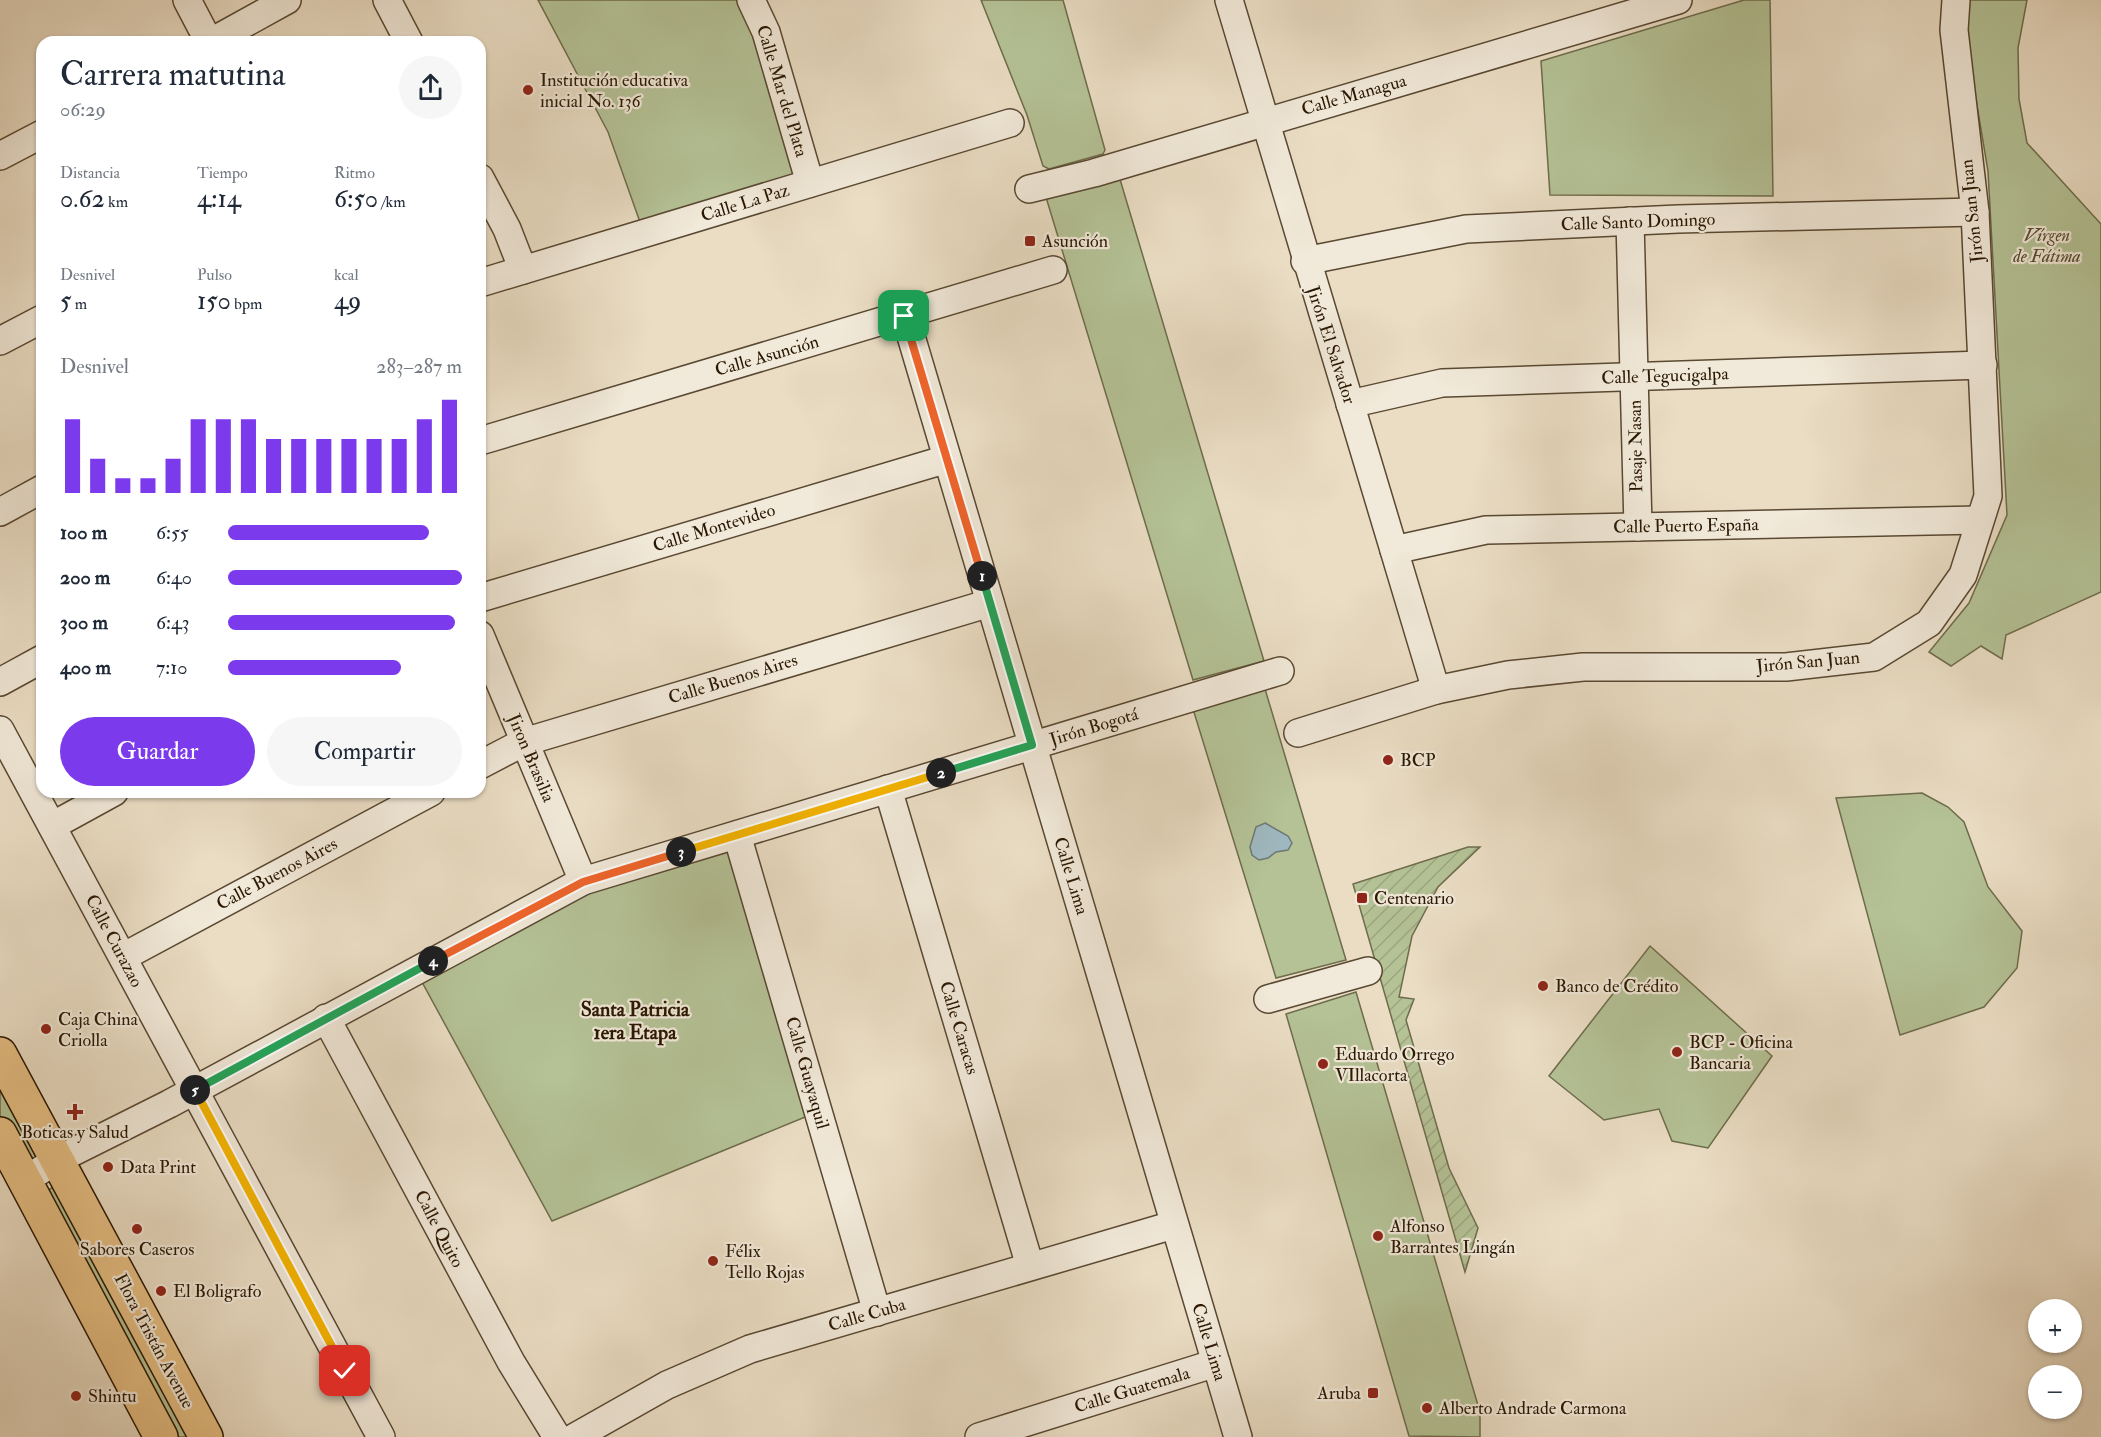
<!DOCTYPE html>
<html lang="es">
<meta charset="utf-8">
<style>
body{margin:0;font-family:"IM FELL Double Pica",serif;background:#f6f6f7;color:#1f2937;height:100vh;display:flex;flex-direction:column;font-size:22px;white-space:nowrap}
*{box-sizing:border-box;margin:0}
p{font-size:20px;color:#747a83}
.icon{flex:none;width:33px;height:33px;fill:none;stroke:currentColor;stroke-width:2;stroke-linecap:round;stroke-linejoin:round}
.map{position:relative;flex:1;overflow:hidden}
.drawer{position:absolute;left:36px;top:36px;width:450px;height:762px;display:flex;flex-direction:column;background:#fff;border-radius:18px;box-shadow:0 2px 4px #0004}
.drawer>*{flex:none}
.fabs{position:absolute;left:2028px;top:1299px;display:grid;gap:12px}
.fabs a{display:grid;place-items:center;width:54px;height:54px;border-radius:50%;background:#fff;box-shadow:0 2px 4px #0004;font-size:30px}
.pin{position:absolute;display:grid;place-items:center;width:51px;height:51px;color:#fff;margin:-26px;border-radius:12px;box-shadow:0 3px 9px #0006}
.km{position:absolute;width:30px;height:30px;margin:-15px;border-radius:50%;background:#222;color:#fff;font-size:16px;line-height:30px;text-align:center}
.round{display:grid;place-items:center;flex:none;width:63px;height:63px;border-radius:32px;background:#f6f6f7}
.summary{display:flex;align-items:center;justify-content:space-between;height:102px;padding:0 24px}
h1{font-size:33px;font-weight:600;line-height:45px}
.stats{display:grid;grid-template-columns:repeat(3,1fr);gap:9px;height:102px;padding:6px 24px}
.stats div{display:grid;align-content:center}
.stats b{font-size:26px;font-weight:600}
.stats small{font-size:16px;font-weight:400}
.stats p{font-size:16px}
.chart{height:168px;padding:12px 24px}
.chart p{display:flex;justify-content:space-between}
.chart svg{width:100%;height:108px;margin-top:6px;stroke:#7c3aed;stroke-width:6}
.primary-button{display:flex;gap:12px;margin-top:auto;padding:12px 24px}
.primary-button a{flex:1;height:69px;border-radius:36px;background:#7c3aed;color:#fff;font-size:24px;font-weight:600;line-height:69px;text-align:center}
.primary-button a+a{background:#f6f6f7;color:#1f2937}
ul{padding:0 24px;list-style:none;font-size:20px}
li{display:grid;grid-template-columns:96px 72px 1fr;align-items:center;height:45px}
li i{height:15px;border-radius:8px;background:#7c3aed}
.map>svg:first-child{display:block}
.green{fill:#b4c296;stroke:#6e6c4c;stroke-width:1.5}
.garden{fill:url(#garden-furrows);stroke:#6e6c4c;stroke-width:1.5}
.water{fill:#9eb8c0;stroke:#6f7874;stroke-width:1.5}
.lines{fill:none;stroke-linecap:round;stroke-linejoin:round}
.minor-casing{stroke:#594832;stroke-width:30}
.major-casing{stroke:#291701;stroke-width:36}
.minor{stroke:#f1e9d9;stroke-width:27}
.major{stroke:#e5be82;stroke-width:33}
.split-1-casing{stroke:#fff;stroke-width:12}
.split-2-casing{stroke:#fff;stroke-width:12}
.split-3-casing{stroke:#fff;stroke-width:12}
.split-4-casing{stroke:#fff;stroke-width:12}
.split-5-casing{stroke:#fff;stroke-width:12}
.split-6-casing{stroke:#fff;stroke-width:12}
.split-1{stroke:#f0652b;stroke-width:8}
.split-2{stroke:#22a559;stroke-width:8}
.split-3{stroke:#f5b400;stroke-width:8}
.split-4{stroke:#f0652b;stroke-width:8}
.split-5{stroke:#22a559;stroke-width:8}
.split-6{stroke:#f5b400;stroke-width:8}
.poi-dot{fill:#8f2418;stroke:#f1e9d9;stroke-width:2}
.labels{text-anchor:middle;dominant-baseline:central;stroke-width:4.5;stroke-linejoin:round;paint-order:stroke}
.poi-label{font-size:18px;fill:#291701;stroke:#f1e9d9;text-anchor:start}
.street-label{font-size:18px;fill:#291701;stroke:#f1e9d9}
.park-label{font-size:18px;font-style:italic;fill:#534a2e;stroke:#f1e9d9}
.neighbourhood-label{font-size:20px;font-weight:bold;fill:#291701;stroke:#f1e9d9}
</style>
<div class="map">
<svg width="2101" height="1437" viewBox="0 0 2101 1437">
<defs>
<pattern id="garden-furrows" width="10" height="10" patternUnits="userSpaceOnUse" patternTransform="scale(1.5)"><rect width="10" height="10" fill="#b4c296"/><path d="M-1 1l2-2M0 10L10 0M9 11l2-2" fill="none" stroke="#9ba680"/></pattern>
</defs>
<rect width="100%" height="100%" fill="#eaddc4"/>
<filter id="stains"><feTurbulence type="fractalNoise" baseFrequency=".00333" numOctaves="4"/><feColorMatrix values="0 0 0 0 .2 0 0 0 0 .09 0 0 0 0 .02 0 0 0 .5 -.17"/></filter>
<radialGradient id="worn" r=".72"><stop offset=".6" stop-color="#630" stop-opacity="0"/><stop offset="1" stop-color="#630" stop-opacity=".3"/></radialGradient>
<!-- green -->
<g class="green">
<polygon points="538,0 741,0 755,23 794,175 640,222 608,132"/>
<polygon points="981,0 1063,0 1105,150 1103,154 1049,169 1043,166 1027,115"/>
<polygon points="1744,0 1770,0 1773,196 1550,195 1541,61"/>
<polygon points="1963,0 2027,0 2018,48 2019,99 2027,143 2101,224 2101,592 2006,635 2002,659 1981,646 1951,666 1929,652 1969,603 2007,515 1988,171 1962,16"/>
<polygon points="1119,176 1264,661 1193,680 1045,194"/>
<polygon points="1265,689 1346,960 1276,978 1193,709"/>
<polygon points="1922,793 1948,807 1964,822 1988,887 2022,931 2017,968 1984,1007 1900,1035 1836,798"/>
<polygon points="728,850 810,1115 552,1221 422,982 588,892"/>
<polygon points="1650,946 1772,1056 1708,1148 1672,1141 1659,1109 1604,1120 1549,1076"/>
<polygon points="1356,992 1480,1412 1480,1437 1409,1436 1286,1014"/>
<polygon points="0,1075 41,1152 40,1164 25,1161 0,1116"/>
<polygon points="58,1184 198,1437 172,1437 42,1194"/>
</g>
<!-- garden -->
<polygon class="garden" points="1468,847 1480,847 1438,887 1412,936 1399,997 1414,999 1406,1020 1449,1168 1478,1228 1465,1272 1353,884"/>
<!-- water -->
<polygon class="water" points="1265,823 1288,836 1292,843 1288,850 1276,852 1268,858 1259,860 1252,855 1250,847 1256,827"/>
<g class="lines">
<defs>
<g id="minor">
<polyline points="187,0 209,42"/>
<polyline points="387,0 409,42"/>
<polyline points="751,0 766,32 810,183"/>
<polyline points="1229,0 1436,690"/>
<polyline points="211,42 287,0"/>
<polyline points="0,156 42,134"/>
<polyline points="480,178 507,229 523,270"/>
<polyline points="1029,189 1094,173 1678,0"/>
<polyline points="1630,221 1638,527"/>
<polyline points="1305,261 1466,229 1678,219 1975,212"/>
<polyline points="480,283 1010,123"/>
<polyline points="905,316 1238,1437"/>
<polyline points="0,341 42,319"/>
<polyline points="1350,404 1442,383 1983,365"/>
<polyline points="480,441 1053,270"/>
<polyline points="0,512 42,489"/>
<polyline points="1394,550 1486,530 1980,520"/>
<polyline points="480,598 947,459"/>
<polyline points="480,635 583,881"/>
<polyline points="0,682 42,659"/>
<polyline points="0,730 381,1437"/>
<polyline points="1298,733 1436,690 1508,675 1583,667 1786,667 1874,657 1929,623 1963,575 1988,496 1975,212 1954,30 1956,0"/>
<polyline points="480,765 524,742 990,603"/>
<polyline points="888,789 1030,1266"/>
<polyline points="52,826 114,792"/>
<polyline points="737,835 877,1312"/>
<polyline points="123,957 431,792"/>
<polyline points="1268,999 1368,971"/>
<polyline points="326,1018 511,1362 557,1437"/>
<polyline points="25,1180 57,1160 169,1104 583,881 1280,671"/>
<polyline points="575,1437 667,1385 750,1349 1173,1225"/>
<polyline points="979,1437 1216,1363"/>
</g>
<g id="major">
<polyline points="0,1054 206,1437"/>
<polyline points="0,1134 161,1437"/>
</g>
</defs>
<!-- minor casing -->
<use href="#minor" class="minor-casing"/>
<!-- major casing -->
<use href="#major" class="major-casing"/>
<!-- minor -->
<use href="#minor" class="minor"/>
<!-- major -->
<use href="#major" class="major"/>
</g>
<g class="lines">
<defs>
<polyline id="split-1" points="904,316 982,576"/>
<polyline id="split-2" points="941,773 1032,745 982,576"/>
<polyline id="split-3" points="681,852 941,773"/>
<polyline id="split-4" points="433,961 583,882 681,852"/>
<polyline id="split-5" points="195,1090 433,961"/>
<polyline id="split-6" points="195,1090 345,1371"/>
</defs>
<!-- split-1 casing -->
<use href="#split-1" class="split-1-casing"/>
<!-- split-2 casing -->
<use href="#split-2" class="split-2-casing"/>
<!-- split-3 casing -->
<use href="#split-3" class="split-3-casing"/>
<!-- split-4 casing -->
<use href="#split-4" class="split-4-casing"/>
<!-- split-5 casing -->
<use href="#split-5" class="split-5-casing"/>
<!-- split-6 casing -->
<use href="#split-6" class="split-6-casing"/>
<!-- split-1 -->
<use href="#split-1" class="split-1"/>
<!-- split-2 -->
<use href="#split-2" class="split-2"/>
<!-- split-3 -->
<use href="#split-3" class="split-3"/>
<!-- split-4 -->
<use href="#split-4" class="split-4"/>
<!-- split-5 -->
<use href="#split-5" class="split-5"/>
<!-- split-6 -->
<use href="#split-6" class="split-6"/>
</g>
<!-- markers -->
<g class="poi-dot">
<circle cx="528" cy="90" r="6"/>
<rect x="1024" y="235" width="12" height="12" rx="3"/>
<circle cx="1388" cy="760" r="6"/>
<rect x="1356" y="892" width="12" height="12" rx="3"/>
<circle cx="1543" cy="986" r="6"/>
<circle cx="46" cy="1029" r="6"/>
<circle cx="1677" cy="1052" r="6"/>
<circle cx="1323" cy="1064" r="6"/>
<path d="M72 1103h6v6h6v6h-6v6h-6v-6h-6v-6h6z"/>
<circle cx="108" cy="1167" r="6"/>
<circle cx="137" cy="1229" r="6"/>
<circle cx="1378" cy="1236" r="6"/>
<circle cx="713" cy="1261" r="6"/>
<circle cx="161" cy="1291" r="6"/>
<rect x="1367" y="1387" width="12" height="12" rx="3"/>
<circle cx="76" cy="1396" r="6"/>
<circle cx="1427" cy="1408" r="6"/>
</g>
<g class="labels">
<!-- poi labels -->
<g class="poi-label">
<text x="540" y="80">Institución educativa<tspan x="540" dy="21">inicial No. 136</tspan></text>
<text x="1042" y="241">Asunción</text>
<text x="1400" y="760">BCP</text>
<text x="1374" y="898">Centenario</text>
<text x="1555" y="986">Banco de Crédito</text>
<text x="58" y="1019">Caja China<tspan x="58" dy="21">Criolla</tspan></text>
<text x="1689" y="1042">BCP - Oficina<tspan x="1689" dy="21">Bancaria</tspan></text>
<text x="1335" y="1054">Eduardo Orrego<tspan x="1335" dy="21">VIllacorta</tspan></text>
<text x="75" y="1132" text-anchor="middle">Boticas y Salud</text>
<text x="120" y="1167">Data Print</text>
<text x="1390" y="1226">Alfonso<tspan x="1390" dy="21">Barrantes Lingán</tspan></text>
<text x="137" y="1249" text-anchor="middle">Sabores Caseros</text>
<text x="725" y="1251">Félix<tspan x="725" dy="21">Tello Rojas</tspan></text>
<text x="173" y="1291">El Boligrafo</text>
<text x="1361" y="1393" text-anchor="end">Aruba</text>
<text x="88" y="1396">Shintu</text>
<text x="1439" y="1408">Alberto Andrade Carmona</text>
</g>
<!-- street labels -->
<g class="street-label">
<text transform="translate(782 91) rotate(73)">Calle Mar del Plata</text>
<text transform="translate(1354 95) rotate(-16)">Calle Managua</text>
<text transform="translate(745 203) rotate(-17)">Calle La Paz</text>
<text transform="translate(1972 211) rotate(-96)">Jirón San Juan</text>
<text transform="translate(1638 222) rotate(-2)">Calle Santo Domingo</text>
<text transform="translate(1331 345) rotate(72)">Jirón El Salvador</text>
<text transform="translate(767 356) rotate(-16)">Calle Asunción</text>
<text transform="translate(1665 376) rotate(-2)">Calle Tegucigalpa</text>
<text transform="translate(1636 446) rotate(-91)">Pasaje Nasan</text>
<text transform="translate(1686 526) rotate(-1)">Calle Puerto España</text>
<text transform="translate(714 528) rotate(-17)">Calle Montevideo</text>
<text transform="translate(1808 662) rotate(-5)">Jirón San Juan</text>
<text transform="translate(733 679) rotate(-17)">Calle Buenos Aires</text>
<text transform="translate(1094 727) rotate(-17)">Jirón Bogotá</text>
<text transform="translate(531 758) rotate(67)">Jiron Brasilia</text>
<text transform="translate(277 874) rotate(-28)">Calle Buenos Aires</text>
<text transform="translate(1071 876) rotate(73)">Calle Lima</text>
<text transform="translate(114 941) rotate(62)">Calle Curazao</text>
<text transform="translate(959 1028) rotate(73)">Calle Caracas</text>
<text transform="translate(807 1073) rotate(74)">Calle Guayaquil</text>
<text transform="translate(439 1229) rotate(62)">Calle Quito</text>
<text transform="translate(867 1315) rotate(-16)">Calle Cuba</text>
<text transform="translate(154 1341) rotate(62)">Flora Tristán Avenue</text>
<text transform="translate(1209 1342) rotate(73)">Calle Lima</text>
<text transform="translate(1132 1390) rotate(-17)">Calle Guatemala</text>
</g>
<!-- park labels -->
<g class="park-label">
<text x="2047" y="235">Vírgen<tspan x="2047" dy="21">de Fátima</tspan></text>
</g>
<!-- neighbourhood labels -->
<g class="neighbourhood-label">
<text x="635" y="1009">Santa Patricia<tspan x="635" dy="23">1era Etapa</tspan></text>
</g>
</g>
<rect width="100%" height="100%" filter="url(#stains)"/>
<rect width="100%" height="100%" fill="url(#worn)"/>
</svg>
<div class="fabs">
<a>+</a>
<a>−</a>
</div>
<div class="pin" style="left:904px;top:316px;background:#1e9e55"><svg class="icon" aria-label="arrive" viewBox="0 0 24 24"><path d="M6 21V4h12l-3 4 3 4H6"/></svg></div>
<div class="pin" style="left:345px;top:1371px;background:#d93025"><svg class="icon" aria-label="check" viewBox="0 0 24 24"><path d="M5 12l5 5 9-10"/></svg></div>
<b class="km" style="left:982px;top:576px">1</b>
<b class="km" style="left:941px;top:773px">2</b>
<b class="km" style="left:681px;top:852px">3</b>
<b class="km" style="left:433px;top:961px">4</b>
<b class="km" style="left:195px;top:1090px">5</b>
<section class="drawer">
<div class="summary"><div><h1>Carrera matutina</h1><p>06:29</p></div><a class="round"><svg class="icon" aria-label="share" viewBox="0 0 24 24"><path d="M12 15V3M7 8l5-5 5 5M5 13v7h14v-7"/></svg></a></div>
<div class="stats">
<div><p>Distancia</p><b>0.62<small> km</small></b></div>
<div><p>Tiempo</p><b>4:14</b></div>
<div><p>Ritmo</p><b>6:50<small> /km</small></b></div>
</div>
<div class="stats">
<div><p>Desnivel</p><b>5<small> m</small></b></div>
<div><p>Pulso</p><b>150<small> bpm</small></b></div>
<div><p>kcal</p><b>49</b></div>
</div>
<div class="chart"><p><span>Desnivel</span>283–287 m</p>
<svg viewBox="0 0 160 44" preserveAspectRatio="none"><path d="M5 44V14M15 44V30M25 44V38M35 44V38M45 44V30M55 44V14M65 44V14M75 44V14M85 44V22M95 44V22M105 44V22M115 44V22M125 44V22M135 44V22M145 44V14M155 44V6"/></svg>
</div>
<ul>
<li><b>100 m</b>6:55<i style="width:86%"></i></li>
<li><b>200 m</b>6:40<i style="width:100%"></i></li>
<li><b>300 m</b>6:43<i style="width:97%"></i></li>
<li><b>400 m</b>7:10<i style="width:74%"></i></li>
</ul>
<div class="primary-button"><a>Guardar</a><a>Compartir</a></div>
</section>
</div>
